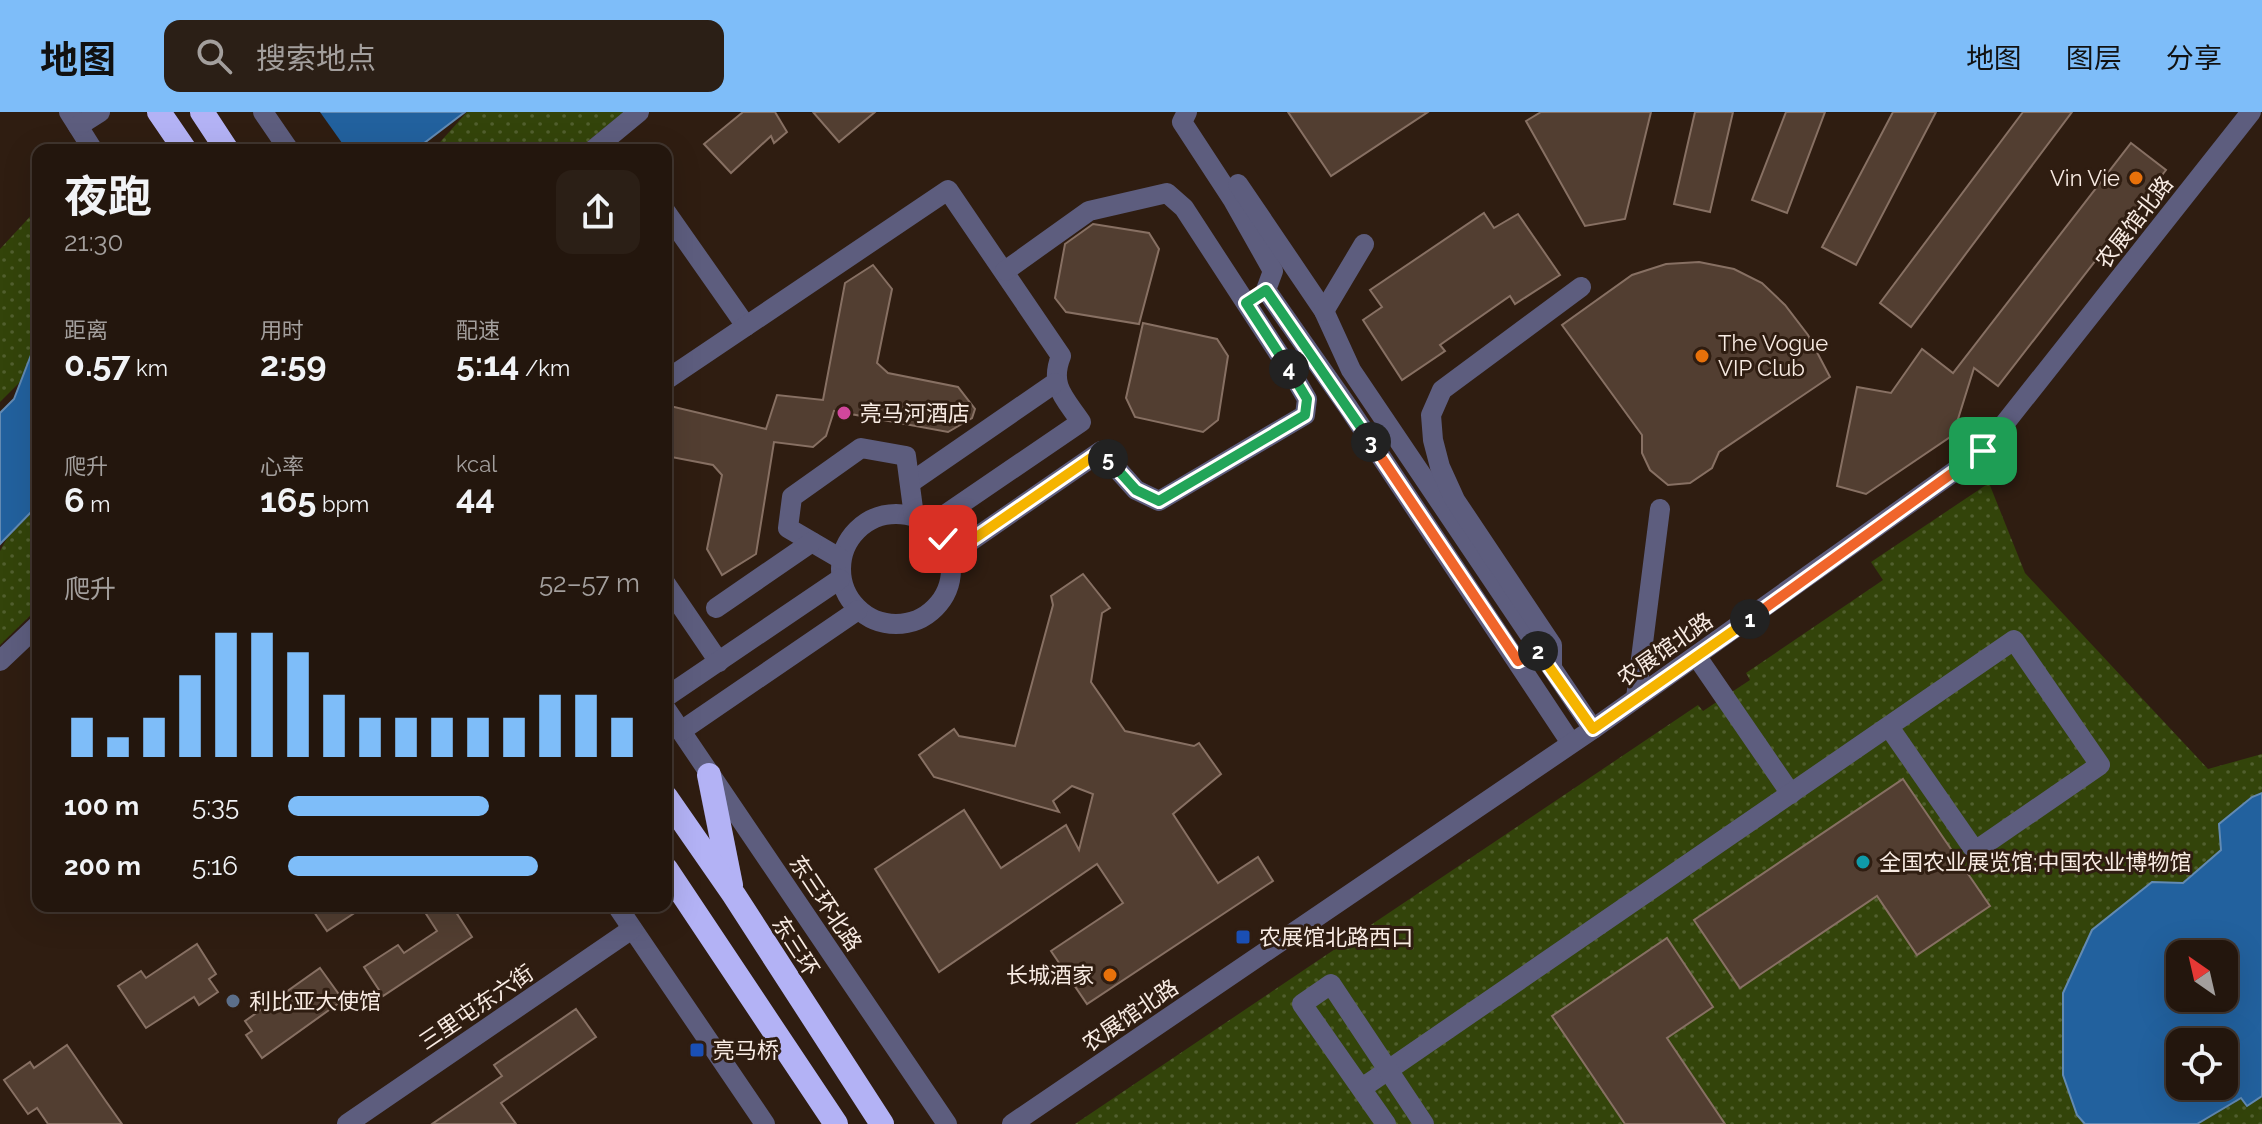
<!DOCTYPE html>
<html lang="zh">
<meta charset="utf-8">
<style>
body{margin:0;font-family:Raleway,"Noto Sans SC",sans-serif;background:#2b1f16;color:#f1f3f6;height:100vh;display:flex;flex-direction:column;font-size:30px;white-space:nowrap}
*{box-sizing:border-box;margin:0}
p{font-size:26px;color:#a39f9d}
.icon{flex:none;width:44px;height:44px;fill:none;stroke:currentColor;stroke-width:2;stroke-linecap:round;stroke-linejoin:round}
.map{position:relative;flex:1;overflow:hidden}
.sheet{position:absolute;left:32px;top:32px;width:640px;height:768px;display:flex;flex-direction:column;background:#23160d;border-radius:16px;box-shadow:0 8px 32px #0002,0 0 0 2px #40352e}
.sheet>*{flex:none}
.needle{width:52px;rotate:326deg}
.tools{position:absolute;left:2166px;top:828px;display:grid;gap:16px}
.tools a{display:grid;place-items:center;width:72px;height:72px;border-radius:16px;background:#23160d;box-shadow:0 8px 32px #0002,0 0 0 2px #40352e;font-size:40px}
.pin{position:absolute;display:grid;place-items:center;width:68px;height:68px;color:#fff;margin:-34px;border-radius:16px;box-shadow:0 4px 12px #0006}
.km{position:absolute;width:40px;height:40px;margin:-20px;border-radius:50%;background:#222;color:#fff;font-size:22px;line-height:40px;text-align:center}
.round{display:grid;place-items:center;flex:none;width:84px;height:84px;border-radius:16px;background:#2b1f16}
.summary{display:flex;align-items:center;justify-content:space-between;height:136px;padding:0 32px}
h1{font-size:44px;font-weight:700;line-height:60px}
.stats{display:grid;grid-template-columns:repeat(3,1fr);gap:12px;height:136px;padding:8px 32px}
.stats div{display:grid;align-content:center}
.stats b{font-size:34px;font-weight:700}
.stats small{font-size:22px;font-weight:400}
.stats p{font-size:22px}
.chart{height:224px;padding:16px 32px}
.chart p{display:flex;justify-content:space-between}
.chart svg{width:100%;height:144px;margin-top:8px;stroke:#7ebdf9;stroke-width:6}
ul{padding:0 32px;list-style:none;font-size:26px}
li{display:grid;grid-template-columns:128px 96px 1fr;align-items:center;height:60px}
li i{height:20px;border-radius:10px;background:#7ebdf9}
header{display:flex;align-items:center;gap:48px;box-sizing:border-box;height:112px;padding:0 40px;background:#7ebdf9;color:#111}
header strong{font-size:38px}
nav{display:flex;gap:44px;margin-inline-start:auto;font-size:28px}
.search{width:560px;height:72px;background:#2b1f16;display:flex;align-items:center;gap:20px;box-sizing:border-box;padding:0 28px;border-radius:16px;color:#a39f9d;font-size:30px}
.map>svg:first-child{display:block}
.park{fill:url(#park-dots);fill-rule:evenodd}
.water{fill:#22619e;stroke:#628ab3;stroke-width:2;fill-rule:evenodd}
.pier{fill:#2f1d11}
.building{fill:#523e31;stroke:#877063;stroke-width:2}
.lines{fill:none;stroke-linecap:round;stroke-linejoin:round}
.minor{stroke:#5d5d7e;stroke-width:20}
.highway{stroke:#b3b2f5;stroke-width:24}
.split-1-casing{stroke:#fff;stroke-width:16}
.split-2-casing{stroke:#fff;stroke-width:16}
.split-3-casing{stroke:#fff;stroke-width:16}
.split-4-casing{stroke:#fff;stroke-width:16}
.split-5-casing{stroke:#fff;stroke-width:16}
.split-6-casing{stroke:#fff;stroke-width:16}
.split-1{stroke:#f0652b;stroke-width:10}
.split-2{stroke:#f5b400;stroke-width:10}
.split-3{stroke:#f0652b;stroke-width:10}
.split-4{stroke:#22a559;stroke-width:10}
.split-5{stroke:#22a559;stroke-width:10}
.split-6{stroke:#f5b400;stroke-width:10}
.food-dot{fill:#e8710a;stroke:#2f1d11;stroke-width:3}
.hotel-dot{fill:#d1479c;stroke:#2f1d11;stroke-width:3}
.culture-dot{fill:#0f9aa8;stroke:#2f1d11;stroke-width:3}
.transit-dot{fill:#1a4fb4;stroke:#2f1d11;stroke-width:3}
.service-dot{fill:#5c6f8a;stroke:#2f1d11;stroke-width:3}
.labels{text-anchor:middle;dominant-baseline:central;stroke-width:6;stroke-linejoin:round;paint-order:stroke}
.poi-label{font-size:22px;fill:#f8ebe3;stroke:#2f1d11;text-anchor:start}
.street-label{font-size:22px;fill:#f8ebe3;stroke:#2f1d11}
</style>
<header>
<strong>地图</strong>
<div class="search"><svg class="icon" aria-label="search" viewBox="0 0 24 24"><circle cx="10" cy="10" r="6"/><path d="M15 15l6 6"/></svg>搜索地点</div>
<nav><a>地图</a><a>图层</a><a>分享</a></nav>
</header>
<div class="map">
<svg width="2262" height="1012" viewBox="0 0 2262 1012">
<defs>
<pattern id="park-dots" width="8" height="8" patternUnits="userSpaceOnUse" patternTransform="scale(2)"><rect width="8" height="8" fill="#33440a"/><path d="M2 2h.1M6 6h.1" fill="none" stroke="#515f2e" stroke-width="1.8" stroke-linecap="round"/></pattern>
</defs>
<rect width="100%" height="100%" fill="#2f1d11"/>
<!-- park -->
<g class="park">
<polygon points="467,0 624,0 577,38 433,38"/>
<polygon points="38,96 38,252 0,290 0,137"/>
<path d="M1989,371L2025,461L2208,657L2262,642V1012H1075L1698,593L1703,599L1750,568L1746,561L1883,468L1871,450ZM2180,842H2224V886H2180ZM2180,930H2224V974H2180Z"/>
<polygon points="38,394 38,496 0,533 0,439 7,426"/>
</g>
<!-- water -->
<g class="water">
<polygon points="316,0 465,0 415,38 279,38"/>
<polygon points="38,237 38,393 0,432 0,301 14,287 31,243"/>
<path d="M2262,681V984L2247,994L2241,986L2197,1012H2085L2077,1003L2063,963V881L2092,818L2152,770L2183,771L2221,738L2219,712L2252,685ZM2224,842V886H2180V842ZM2224,930V974H2180V930Z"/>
</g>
<!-- pier -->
<polygon class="pier" points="311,0 320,0 347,38 275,38"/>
<!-- building -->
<g class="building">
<polygon points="743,0 775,0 787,20 774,31 771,24 731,61 704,32"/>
<polygon points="813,0 875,0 839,30"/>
<polygon points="1288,0 1428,0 1331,64"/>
<polygon points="1541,0 1651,0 1625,107 1585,114 1526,9"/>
<polygon points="1695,0 1733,0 1710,100 1674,92"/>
<polygon points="1786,0 1825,0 1787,101 1752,88"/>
<polygon points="1893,0 1936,0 1856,153 1822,135"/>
<polygon points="2023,0 2072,0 1911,215 1880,191"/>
<polygon points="2131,31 2166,58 1998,274 1974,256 1953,323 1866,382 1837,374 1857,275 1891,281 1922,237 1953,261"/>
<polygon points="1484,101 1494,116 1518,102 1560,163 1515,192 1510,184 1440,233 1445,239 1402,268 1363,208 1382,195 1370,178"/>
<polygon points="1093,112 1149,121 1159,137 1139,212 1066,200 1055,186 1065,132"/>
<polygon points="1699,150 1734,157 1762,171 1785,193 1808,223 1830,265 1719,340 1712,356 1690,371 1668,373 1650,358 1642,341 1642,323 1562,213 1632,163 1666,152"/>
<polygon points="873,153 892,177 877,251 888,261 958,275 975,297 972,306 948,320 834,299 826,324 813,335 774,330 756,442 722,463 707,437 722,363 713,353 666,344 666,293 766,317 777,283 823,288 845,171"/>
<polygon points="1143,211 1217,227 1228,244 1218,308 1203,320 1135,305 1126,286"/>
<polygon points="1083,462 1110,496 1102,501 1091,570 1125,619 1194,634 1199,631 1221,662 1173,702 1218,771 1258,745 1273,769 1087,892 1051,839 1123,791 1097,752 939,860 875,757 964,698 1001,756 1066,713 1079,738 1093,682 1072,674 1053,689 1059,700 934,665 919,643 954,617 959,624 1015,634 1053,493 1051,484"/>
<polygon points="1903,667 1990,794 1917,843 1877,784 1740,876 1694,808"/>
<polygon points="310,794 365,794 327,819"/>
<polygon points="421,794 452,794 472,825 383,884 364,855 398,833 404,841 437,819"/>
<polygon points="1667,826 1713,895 1667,926 1725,1012 1625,1012 1552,904"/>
<polygon points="197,832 216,862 209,867 218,880 199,893 194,885 146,916 118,874 141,859 146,866"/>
<polygon points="320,856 343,888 262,946 246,923 252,919 245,909"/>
<polygon points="576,897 596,925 501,991 516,1012 432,1012 502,964 494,953"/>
<polygon points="67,933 105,988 122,1012 48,1012 37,996 28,1002 4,968 30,950 34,956"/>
</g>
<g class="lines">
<!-- minor -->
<g class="minor">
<polyline points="69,0 93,38"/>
<polyline points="263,0 289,38"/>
<polyline points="1187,0 1182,10 1233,88 1273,159 1266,178 1348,295 1571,631"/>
<polyline points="78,14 100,0"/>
<polyline points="593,38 639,0"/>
<polyline points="1238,72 1324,199 1351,258 1593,617"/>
<polyline points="666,100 746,214"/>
<polyline points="1324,199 1364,132"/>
<path d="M666,268L948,78L1061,244C1049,274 1065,286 1081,310L930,413"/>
<polyline points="910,371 1055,271"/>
<circle cx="896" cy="457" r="55"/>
<polyline points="949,444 1101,339 1136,378 1159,389 1305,303 1307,287 1296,268 1184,96 1167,81 1089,99 1005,159"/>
<polyline points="841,447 788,416 792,385 861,336 906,344 914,404"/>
<polyline points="666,472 719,550"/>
<polyline points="716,496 812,430"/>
<polyline points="1697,545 1791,682"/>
<polyline points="0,549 38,513"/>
<polyline points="1552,556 1552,533 1455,388 1440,355 1433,328 1431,303 1442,278 1581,175"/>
<polyline points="666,585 840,467"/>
<polyline points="1636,586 1660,397"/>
<polyline points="666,597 947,1012"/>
<polyline points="681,619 858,498"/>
<polyline points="617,794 765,1012"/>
<polyline points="1362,976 2014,528 2100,653 1975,739 1889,615"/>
<polyline points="347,1012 632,817"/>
<polyline points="1012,1012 1593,617 1983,339 2251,0"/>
<polyline points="1386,1012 1302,892 1331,872 1424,1012"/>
</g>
<!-- highway -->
<g class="highway">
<polyline points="159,0 185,38"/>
<polyline points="202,0 227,38"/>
<polyline points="709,663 731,773"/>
<polyline points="666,685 734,783 882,1012"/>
<polyline points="666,757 836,1012"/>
</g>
</g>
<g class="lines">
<defs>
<polyline id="split-1" points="1750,507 1983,339"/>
<polyline id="split-2" points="1538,539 1593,617 1750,507"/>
<polyline id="split-3" points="1371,330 1518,549 1538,539"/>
<polyline id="split-4" points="1289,257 1246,191 1266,178 1371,330"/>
<polyline id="split-5" points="1108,347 1136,378 1159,389 1305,303 1307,287 1289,257"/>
<polyline id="split-6" points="943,427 949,444 1101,339 1108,347"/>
</defs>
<!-- split-1 casing -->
<use href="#split-1" class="split-1-casing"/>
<!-- split-2 casing -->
<use href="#split-2" class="split-2-casing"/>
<!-- split-3 casing -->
<use href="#split-3" class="split-3-casing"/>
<!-- split-4 casing -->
<use href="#split-4" class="split-4-casing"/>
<!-- split-5 casing -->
<use href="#split-5" class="split-5-casing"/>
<!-- split-6 casing -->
<use href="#split-6" class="split-6-casing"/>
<!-- split-1 -->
<use href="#split-1" class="split-1"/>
<!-- split-2 -->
<use href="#split-2" class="split-2"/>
<!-- split-3 -->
<use href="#split-3" class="split-3"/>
<!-- split-4 -->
<use href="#split-4" class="split-4"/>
<!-- split-5 -->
<use href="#split-5" class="split-5"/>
<!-- split-6 -->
<use href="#split-6" class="split-6"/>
</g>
<!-- markers -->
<g class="food-dot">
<circle cx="2136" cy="66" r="8"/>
<circle cx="1702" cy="244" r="8"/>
<circle cx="1110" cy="863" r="8"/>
</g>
<circle class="hotel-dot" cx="844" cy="301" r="8"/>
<circle class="culture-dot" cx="1863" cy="750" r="8"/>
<g class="transit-dot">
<rect x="1235" y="817" width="16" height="16" rx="4"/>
<rect x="689" y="930" width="16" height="16" rx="4"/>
</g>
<circle class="service-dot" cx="233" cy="889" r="8"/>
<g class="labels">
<!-- poi labels -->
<g class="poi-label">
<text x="2120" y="66" text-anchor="end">Vin Vie</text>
<text x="1718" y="231">The Vogue<tspan x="1718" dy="25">VIP Club</tspan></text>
<text x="860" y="301">亮马河酒店</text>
<text x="1879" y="750">全国农业展览馆;中国农业博物馆</text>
<text x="1259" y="825">农展馆北路西口</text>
<text x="1094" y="863" text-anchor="end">长城酒家</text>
<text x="249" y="889">利比亚大使馆</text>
<text x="713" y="938">亮马桥</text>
</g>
<!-- street labels -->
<g class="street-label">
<text transform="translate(2134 110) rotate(-52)">农展馆北路</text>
<text transform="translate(1665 537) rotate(-35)">农展馆北路</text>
<text transform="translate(826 791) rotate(56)">东三环北路</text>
<text transform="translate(796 834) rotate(57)">东三环</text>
<text transform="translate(476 895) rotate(-34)">三里屯东六街</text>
<text transform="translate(1130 903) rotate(-34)">农展馆北路</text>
</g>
</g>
</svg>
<div class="tools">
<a><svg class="needle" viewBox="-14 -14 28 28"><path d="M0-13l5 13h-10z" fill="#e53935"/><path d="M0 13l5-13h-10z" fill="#a39f9d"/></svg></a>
<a><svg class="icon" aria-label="locate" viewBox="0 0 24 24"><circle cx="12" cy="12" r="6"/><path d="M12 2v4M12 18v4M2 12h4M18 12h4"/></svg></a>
</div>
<div class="pin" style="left:1983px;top:339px;background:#1e9e55"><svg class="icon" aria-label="arrive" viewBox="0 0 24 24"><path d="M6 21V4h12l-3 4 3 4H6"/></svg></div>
<div class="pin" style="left:943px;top:427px;background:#d93025"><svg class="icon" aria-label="check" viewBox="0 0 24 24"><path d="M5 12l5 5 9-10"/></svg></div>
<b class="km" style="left:1750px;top:507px">1</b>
<b class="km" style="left:1538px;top:539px">2</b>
<b class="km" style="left:1371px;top:330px">3</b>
<b class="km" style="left:1289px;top:257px">4</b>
<b class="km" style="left:1108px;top:347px">5</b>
<section class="sheet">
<div class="summary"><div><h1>夜跑</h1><p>21:30</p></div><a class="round"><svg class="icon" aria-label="share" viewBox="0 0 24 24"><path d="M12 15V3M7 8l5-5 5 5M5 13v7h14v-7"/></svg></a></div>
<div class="stats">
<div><p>距离</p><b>0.57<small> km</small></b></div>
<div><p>用时</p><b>2:59</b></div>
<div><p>配速</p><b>5:14<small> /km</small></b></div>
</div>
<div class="stats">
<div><p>爬升</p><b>6<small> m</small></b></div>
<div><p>心率</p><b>165<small> bpm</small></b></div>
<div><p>kcal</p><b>44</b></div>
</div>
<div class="chart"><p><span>爬升</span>52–57 m</p>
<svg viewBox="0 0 160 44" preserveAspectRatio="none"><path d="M5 44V32M15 44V38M25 44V32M35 44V19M45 44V6M55 44V6M65 44V12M75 44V25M85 44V32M95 44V32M105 44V32M115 44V32M125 44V32M135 44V25M145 44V25M155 44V32"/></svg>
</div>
<ul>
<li><b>100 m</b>5:35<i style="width:57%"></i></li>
<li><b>200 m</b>5:16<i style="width:71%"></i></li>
</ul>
</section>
</div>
